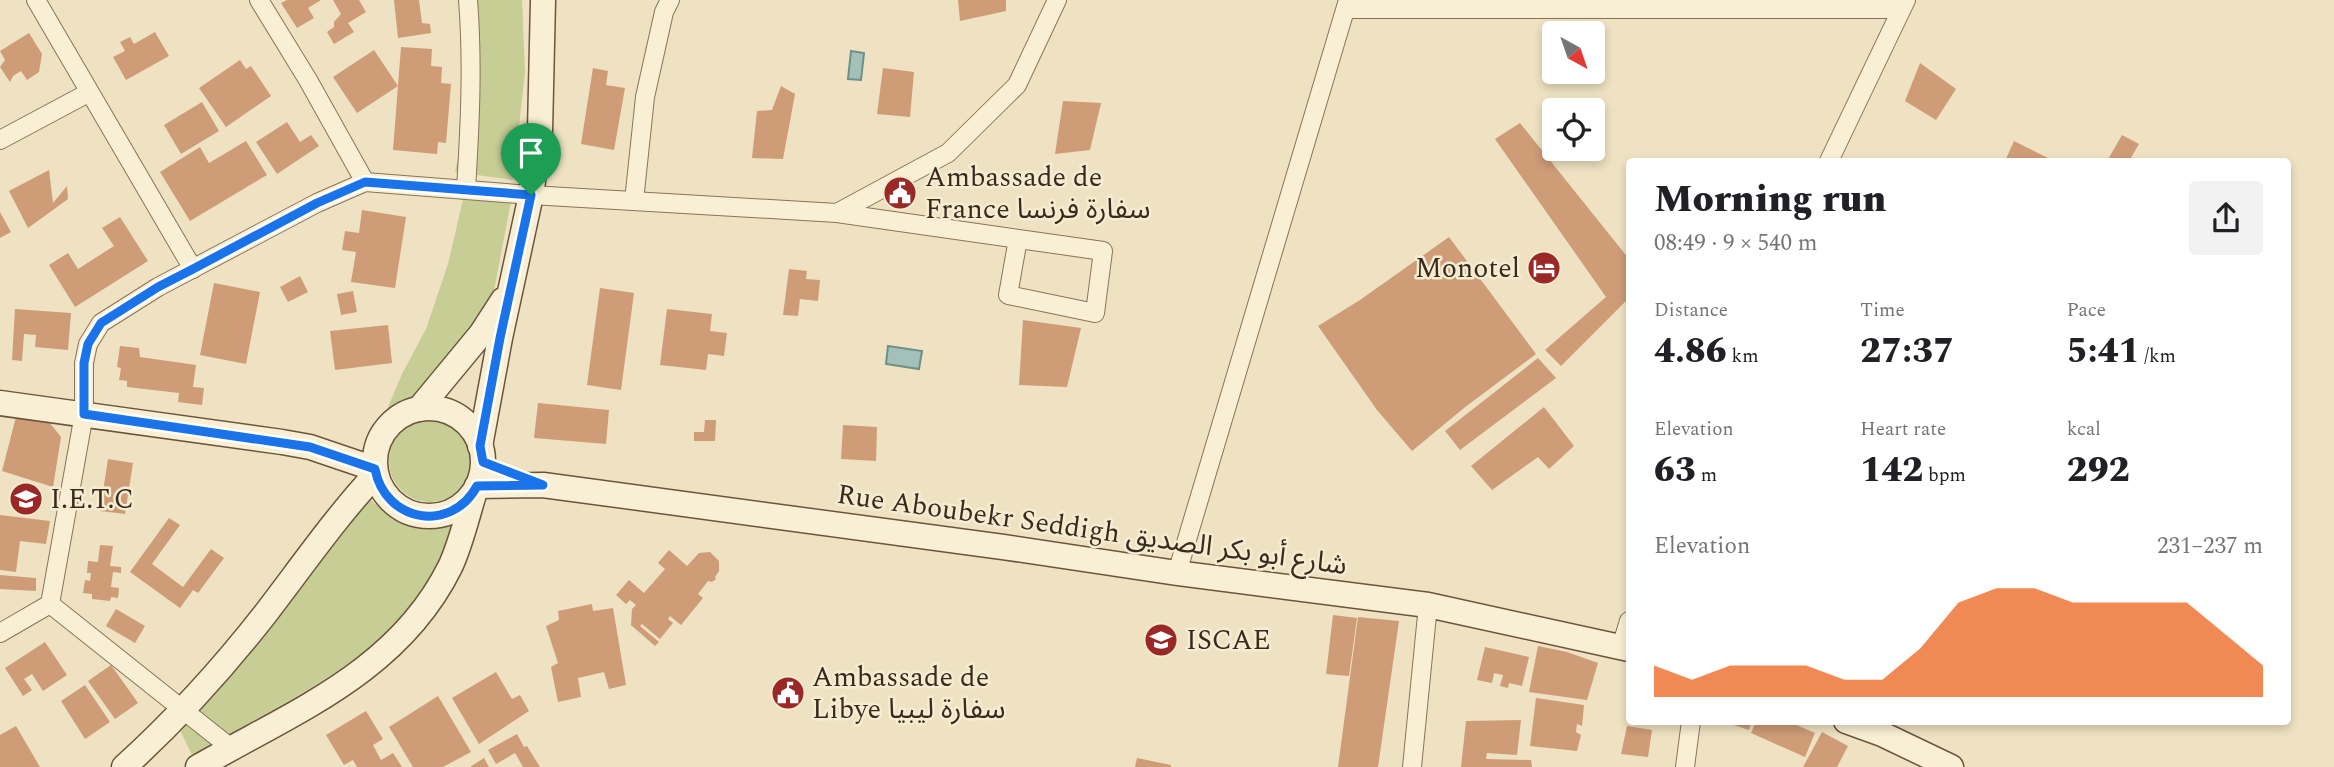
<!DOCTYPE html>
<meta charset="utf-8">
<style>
body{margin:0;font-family:Spectral,"Noto Sans Arabic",serif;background:#f2f2f2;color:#202124;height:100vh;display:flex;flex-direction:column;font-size:26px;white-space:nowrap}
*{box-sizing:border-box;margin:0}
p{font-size:23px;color:#757577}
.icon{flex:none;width:38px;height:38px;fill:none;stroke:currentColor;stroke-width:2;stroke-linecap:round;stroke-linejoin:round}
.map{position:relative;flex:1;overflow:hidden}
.side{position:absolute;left:1626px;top:158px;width:665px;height:567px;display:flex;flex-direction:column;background:#fff;border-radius:7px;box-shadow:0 4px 10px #0003}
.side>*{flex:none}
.needle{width:46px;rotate:140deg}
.controls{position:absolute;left:1542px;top:21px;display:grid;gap:14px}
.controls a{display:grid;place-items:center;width:63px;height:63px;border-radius:7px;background:#fff;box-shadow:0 4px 10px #0003;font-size:35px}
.pin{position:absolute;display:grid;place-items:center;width:60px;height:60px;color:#fff;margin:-72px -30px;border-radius:50% 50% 50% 0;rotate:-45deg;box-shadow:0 0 7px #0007}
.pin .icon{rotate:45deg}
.round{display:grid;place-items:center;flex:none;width:74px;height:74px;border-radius:7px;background:#f2f2f2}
.overview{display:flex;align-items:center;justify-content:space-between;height:119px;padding:0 28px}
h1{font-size:38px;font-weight:800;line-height:52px}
.stats{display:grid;grid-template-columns:repeat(3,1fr);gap:10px;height:119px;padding:7px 28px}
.stats div{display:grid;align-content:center}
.stats b{font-size:35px;font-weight:800}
.stats small{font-size:19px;font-weight:400}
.stats p{font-size:19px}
.chart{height:196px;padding:14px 28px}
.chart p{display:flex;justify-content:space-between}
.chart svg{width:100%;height:126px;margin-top:7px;fill:#ea580c;opacity:.7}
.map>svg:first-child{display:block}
.green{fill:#c6cd95}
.water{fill:#a4c1b9;stroke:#6b9087;stroke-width:2}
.building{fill:#ce9c77}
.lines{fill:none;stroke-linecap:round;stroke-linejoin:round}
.street-casing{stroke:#897358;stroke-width:20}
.secondary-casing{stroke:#6b543c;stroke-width:27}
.street{stroke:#f9efd5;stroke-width:18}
.secondary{stroke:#f9efd5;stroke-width:24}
.route-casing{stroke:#fff;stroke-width:14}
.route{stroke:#1a73e8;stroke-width:9}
.labels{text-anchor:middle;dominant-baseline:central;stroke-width:5;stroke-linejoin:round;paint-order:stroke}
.poi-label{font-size:28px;fill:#382b1d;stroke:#f6ecd1;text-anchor:start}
.street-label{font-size:28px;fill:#382b1d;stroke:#f6ecd1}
</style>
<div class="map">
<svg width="2334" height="767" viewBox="0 0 2334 767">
<rect width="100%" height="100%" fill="#efe2c2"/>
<!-- green -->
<g class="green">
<polygon points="470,0 522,0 525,72 513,180 455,172 467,114"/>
<polygon points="465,191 511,201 494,291 466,343 415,400 383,419 402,374 426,329 448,264"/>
<circle cx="430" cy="461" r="41"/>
<path d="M362,491C380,510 404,533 433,529C439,528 447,524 453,521C444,553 423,596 400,620C347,675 259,716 192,755L179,728Z"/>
</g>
<!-- water -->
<g class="water">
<polygon points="851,51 864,53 861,80 848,79"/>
<polygon points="888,346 922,351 919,369 886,364"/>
</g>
<!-- building -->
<g class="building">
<polygon points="287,0 321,0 308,8 314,18 297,28 281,3"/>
<polygon points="333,0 359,0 366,12 348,23 354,32 334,44 327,32 334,27 334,22 341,14"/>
<polygon points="394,0 419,0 422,23 430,24 431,33 398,38"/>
<polygon points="958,0 1006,0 1006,11 960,21"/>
<polygon points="155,32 169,56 126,80 113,57 125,51 120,42 130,37 134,44"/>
<polygon points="29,33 42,54 39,72 27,80 21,71 13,76 10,82 0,67 5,60 0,51"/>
<polygon points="401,47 432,49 431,66 442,67 441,83 451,84 446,143 438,142 437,154 393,150"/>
<polygon points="374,50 398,86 357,113 333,77"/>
<polygon points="240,60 246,69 251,66 271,96 226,127 199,88"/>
<polygon points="1920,63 1956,89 1936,120 1905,101"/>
<polygon points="593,68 608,71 606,85 625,88 614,150 581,144"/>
<polygon points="883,68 914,72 910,117 877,114"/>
<polygon points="781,86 795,94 783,159 752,158 757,111 772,110"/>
<polygon points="1063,101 1101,103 1090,150 1055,154"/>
<polygon points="202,102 219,131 181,154 164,125"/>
<polygon points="287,122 300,142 311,135 319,146 277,174 256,142"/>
<polygon points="1520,123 1629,259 1629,298 1561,366 1545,350 1606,297 1495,139"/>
<polygon points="2122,135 2139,144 2129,161 2107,161"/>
<polygon points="246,141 267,175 190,221 160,172 200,147 209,163"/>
<polygon points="2014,141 2054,161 2005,161"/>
<polygon points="49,170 53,203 67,186 68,199 28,228 9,191"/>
<polygon points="362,210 406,217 395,288 351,282 356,252 342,250 345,231 359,233"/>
<polygon points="0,212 11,232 0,238"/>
<polygon points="120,217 148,261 75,307 49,265 68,253 78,269 114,246 102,228"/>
<polygon points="1449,237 1536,354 1464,408 1412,451 1377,410 1318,326 1360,300"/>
<polygon points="789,269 807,271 806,279 820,280 818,301 800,299 798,316 783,315"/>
<polygon points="300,276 308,292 288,302 280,287"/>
<polygon points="214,283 260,292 246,364 200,355"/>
<polygon points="600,288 634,293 621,390 587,385"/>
<polygon points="353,291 357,312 341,315 337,294"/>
<polygon points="15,309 71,313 68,350 35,347 36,335 24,334 22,361 12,360"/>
<polygon points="667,309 712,314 710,331 727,333 724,356 708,354 706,370 660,365"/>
<polygon points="1023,320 1081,328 1067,387 1019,385"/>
<polygon points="388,325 392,363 335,370 330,331"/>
<polygon points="120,346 139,348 140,357 196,365 193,387 204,388 202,405 178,402 179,393 127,387 127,381 119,380 121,368 117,367"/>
<polygon points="1538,358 1556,378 1460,450 1445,431"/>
<polygon points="538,403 609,410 606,444 534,438"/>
<polygon points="1544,407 1574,446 1549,469 1538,457 1492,490 1471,466"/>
<polygon points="17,413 45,417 61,437 53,487 2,471"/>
<polygon points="705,420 716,420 715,441 694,441 694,432 704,432"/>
<polygon points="843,425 877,427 876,461 841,459"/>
<polygon points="108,459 133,463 125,514 100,511"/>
<polygon points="0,515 50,521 46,544 20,541 16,572 0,570"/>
<polygon points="169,518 180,525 152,564 183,587 211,549 224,558 198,593 193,590 180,608 130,572"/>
<polygon points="100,545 113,546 110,566 121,567 121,573 113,572 111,587 119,588 118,598 111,597 110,601 92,599 92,594 83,593 85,580 90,581 91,573 87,573 88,561 98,562"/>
<polygon points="669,550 687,566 699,553 710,552 719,561 719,571 715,577 716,579 712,582 708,581 698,594 703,598 681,625 670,616 668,619 673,623 660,639 642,624 640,626 659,642 655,646 631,625 632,609 636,605 630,600 626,604 616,595 629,580 644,593 665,569 658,563"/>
<polygon points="0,575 36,578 36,591 0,589"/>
<polygon points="592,604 593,611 613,608 626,685 609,689 604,672 578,678 581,697 558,702 551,667 558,663 546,626 559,620 558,611"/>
<polygon points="116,609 145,626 135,643 106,626"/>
<polygon points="1333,615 1357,618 1349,676 1326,674"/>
<polygon points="1358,617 1399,621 1378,767 1338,767"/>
<polygon points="45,642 67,675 43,691 32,674 24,679 32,690 23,696 5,668"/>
<polygon points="1538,646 1567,652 1598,663 1587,700 1529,692"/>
<polygon points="1485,647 1529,657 1522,686 1509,683 1508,688 1500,686 1503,675 1494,673 1492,683 1477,680"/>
<polygon points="111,665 138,703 115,719 88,681"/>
<polygon points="496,672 512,699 520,695 529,711 479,744 452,698"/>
<polygon points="85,685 110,722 85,739 61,701"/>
<polygon points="438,696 471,752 443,767 413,767 389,727"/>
<polygon points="1536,698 1584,705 1582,726 1577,724 1576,732 1581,735 1577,751 1530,746"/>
<polygon points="366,711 383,739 373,745 381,760 393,753 402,767 357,767 353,760 344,765 326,735"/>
<polygon points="1521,720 1517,755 1487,753 1486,759 1531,760 1532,767 1461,767 1466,721"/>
<polygon points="1721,721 1752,721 1749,730"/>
<polygon points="1756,721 1787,721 1815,733 1805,757 1751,733"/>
<polygon points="16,726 40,767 0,767 0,735"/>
<polygon points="1627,726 1652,730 1648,757 1621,754"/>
<polygon points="1822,732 1848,746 1837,767 1803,767"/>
<polygon points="517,734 524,747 527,746 540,767 523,767 515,753 496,764 488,750"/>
<polygon points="484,758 489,767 470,767"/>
<polygon points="1137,758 1171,765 1171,767 1135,767"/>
</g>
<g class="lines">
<defs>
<g id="street">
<polyline points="36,0 193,269"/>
<polyline points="259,0 308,80 365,182"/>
<polyline points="1346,9 1901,9"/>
<polyline points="0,140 88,93"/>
<polyline points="1829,161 1906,0"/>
<path d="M466,189C470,125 473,63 468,0"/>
<polyline points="634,201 645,97 664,12 670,0"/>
<polyline points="837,213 1103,251 1095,313 1008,295 1018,239"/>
<polyline points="1177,573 1348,0"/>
<polyline points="50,604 231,748"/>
<polyline points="0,633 50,604 84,414 84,363 88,344 101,323 158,287 317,203 365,182 531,195 837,213 948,153 1017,85 1057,0"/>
<polyline points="1621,647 1629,621"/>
<polyline points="1412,767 1428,605"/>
<polyline points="1685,767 1691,721"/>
</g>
<g id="secondary">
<polyline points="0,403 282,442 310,447 375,469"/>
<circle cx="429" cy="462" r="54"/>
<polyline points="419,409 481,334 503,300"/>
<polyline points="480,446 500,338 531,195 540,131 543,0"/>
<polyline points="477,486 543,485 1003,547 1177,573 1428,605 1629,649"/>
<polyline points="1846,721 1882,734 1951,767"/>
<path d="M124,767C176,720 223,668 266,613C302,566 336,517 376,474"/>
<path d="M198,767C293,712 398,672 450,567C461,544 467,516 475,491"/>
</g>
</defs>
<!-- street casing -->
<use href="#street" class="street-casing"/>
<!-- secondary casing -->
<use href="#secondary" class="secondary-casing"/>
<!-- street -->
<use href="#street" class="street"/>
<!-- secondary -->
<use href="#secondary" class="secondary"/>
</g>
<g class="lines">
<defs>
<path id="route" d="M365,182L531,195L500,338L480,446L483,462L543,485L477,486C451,534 385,522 375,469L310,447L84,414V363L88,344L101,323L158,287L193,269L317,203Z"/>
</defs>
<!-- route casing -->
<use href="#route" class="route-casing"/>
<!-- route -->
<use href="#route" class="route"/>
</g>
<!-- icons -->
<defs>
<symbol id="civic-disc" viewBox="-11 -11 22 22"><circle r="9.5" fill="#992827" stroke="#f6ecd1"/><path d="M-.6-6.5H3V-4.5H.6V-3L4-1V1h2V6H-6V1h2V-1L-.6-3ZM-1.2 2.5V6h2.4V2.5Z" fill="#fff"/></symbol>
<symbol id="hotel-disc" viewBox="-11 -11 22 22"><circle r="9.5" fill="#992827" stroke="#f6ecd1"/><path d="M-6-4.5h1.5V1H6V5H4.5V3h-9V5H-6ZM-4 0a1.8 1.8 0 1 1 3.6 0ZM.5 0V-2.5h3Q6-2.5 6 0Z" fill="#fff"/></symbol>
<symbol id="school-disc" viewBox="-11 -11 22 22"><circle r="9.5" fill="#992827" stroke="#f6ecd1"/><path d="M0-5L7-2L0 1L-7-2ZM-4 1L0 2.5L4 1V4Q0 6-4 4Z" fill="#fff"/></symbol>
<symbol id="university-disc" viewBox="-11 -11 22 22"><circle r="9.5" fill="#992827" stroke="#f6ecd1"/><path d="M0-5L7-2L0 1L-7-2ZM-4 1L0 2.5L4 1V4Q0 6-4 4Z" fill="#fff"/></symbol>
</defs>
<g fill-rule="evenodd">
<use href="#civic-disc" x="881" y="174" width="38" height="38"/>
<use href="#hotel-disc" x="1525" y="249" width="38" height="38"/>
<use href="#school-disc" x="7" y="480" width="38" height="38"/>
<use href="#university-disc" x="1142" y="621" width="38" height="38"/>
<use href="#civic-disc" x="769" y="674" width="38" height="38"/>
</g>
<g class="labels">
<!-- poi labels -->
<g class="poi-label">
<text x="925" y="177">Ambassade de<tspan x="925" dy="32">France سفارة فرنسا</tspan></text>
<text x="1520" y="268" text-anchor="end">Monotel</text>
<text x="50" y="499">I.E.T.C</text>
<text x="1186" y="640">ISCAE</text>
<text x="812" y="677">Ambassade de<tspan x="812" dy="32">Libye سفارة ليبيا</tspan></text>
</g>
<!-- street labels -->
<g class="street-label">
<text transform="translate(1092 530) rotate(8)">Rue Aboubekr Seddigh شارع أبو بكر الصديق</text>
</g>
</g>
</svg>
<div class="controls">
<a><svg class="needle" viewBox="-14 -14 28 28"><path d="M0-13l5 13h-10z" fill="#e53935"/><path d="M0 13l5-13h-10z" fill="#757577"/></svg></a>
<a><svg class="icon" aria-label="locate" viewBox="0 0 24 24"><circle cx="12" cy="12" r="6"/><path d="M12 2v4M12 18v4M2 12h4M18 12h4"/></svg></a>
</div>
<div class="pin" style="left:531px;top:195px;background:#1e9e55"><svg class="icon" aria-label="arrive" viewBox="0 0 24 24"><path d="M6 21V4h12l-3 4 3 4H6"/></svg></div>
<section class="side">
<div class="overview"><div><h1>Morning run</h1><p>08:49 · 9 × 540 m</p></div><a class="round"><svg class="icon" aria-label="share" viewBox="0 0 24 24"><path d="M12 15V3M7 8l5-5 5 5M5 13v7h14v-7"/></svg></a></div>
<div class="stats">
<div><p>Distance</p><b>4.86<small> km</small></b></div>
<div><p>Time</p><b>27:37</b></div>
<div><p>Pace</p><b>5:41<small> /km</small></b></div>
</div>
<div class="stats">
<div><p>Elevation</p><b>63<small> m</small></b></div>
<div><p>Heart rate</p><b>142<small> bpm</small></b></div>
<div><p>kcal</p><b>292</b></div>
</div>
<div class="chart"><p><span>Elevation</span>231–237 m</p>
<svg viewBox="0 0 160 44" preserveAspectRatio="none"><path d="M0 44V33L10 38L20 33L30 33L40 33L50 38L60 38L70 27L80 11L90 6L100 6L110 11L120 11L130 11L140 11L150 22L160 33V44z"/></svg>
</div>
</section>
</div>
